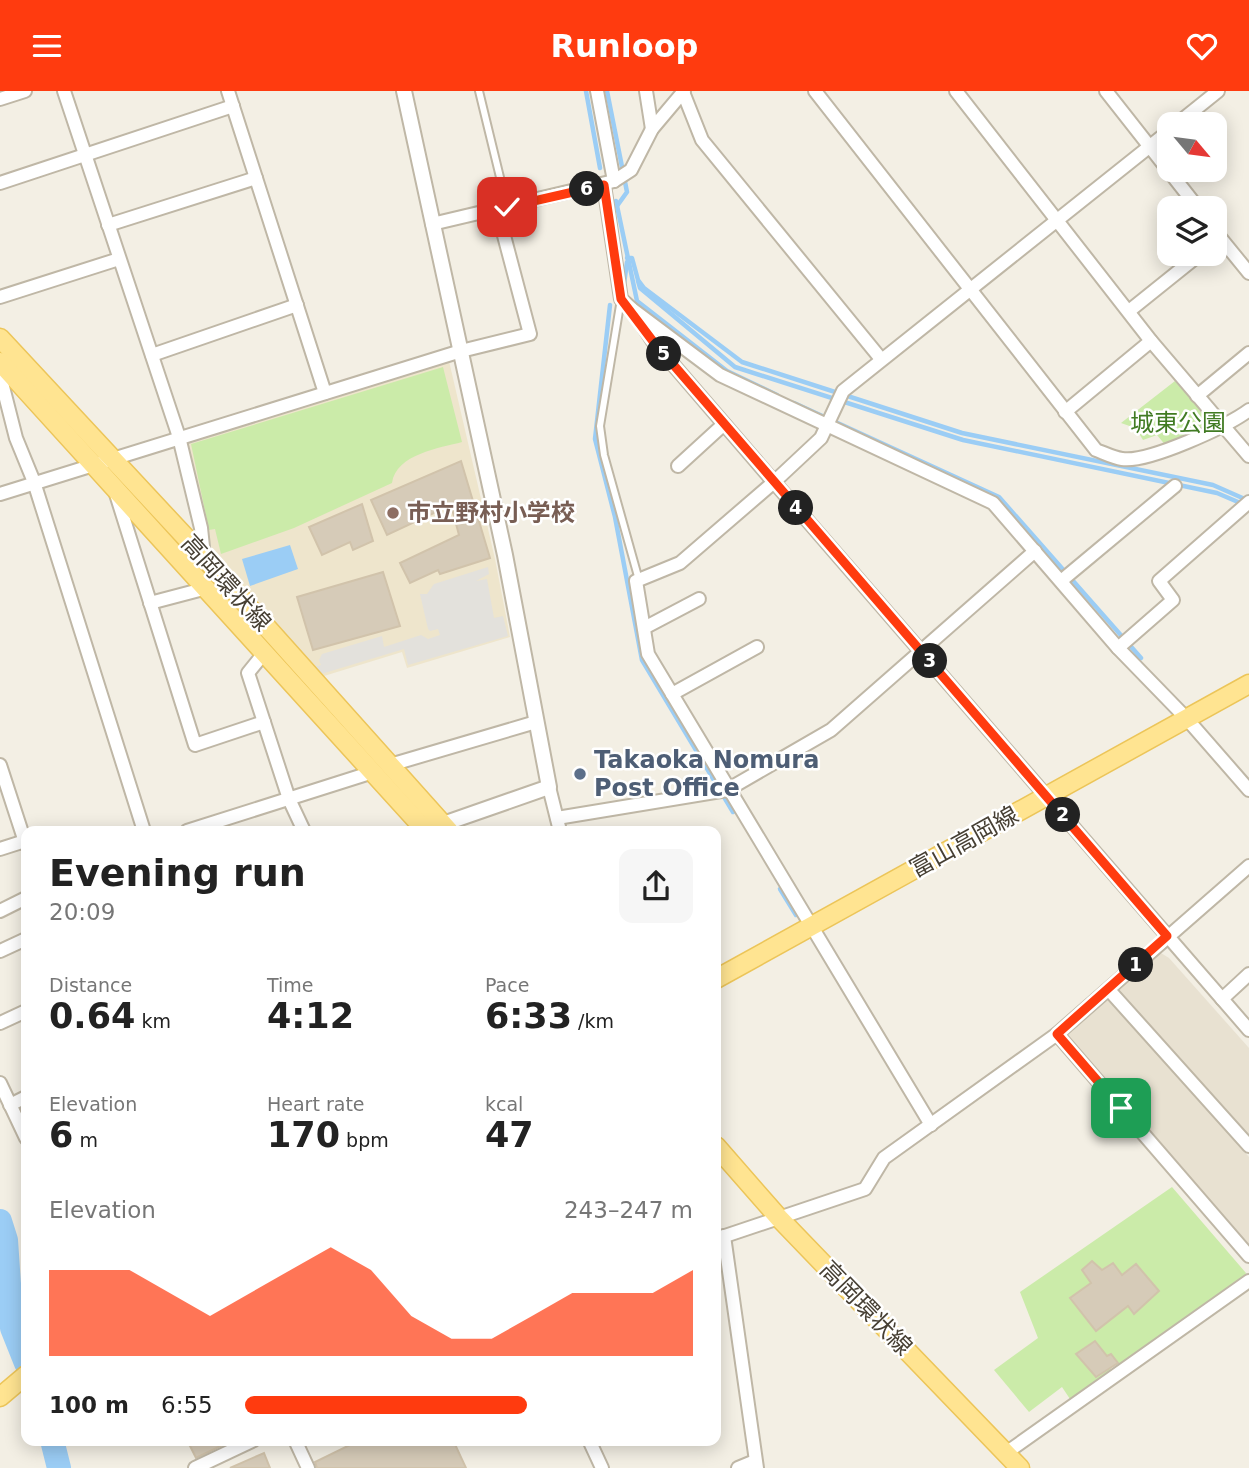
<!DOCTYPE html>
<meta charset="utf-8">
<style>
body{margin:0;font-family:"DejaVu Sans","Noto Sans JP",sans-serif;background:#f6f6f6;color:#222;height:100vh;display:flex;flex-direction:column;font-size:26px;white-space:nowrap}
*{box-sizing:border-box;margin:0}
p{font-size:23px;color:#767676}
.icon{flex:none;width:38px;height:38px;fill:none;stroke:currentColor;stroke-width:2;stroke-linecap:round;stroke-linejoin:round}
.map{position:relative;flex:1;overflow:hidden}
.details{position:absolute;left:21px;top:735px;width:700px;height:620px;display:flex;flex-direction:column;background:#fff;border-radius:14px;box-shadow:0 4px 18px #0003}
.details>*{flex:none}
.needle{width:46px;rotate:119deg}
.controls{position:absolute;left:1157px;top:21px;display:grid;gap:14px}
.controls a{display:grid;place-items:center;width:70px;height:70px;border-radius:14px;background:#fff;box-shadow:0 4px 18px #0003;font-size:35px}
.pin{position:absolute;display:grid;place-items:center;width:60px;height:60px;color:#fff;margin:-30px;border-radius:14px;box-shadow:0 4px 10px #0006}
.km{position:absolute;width:35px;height:35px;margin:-18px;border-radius:50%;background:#222;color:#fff;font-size:19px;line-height:35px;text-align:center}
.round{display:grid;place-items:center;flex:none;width:74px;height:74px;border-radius:14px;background:#f6f6f6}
.overview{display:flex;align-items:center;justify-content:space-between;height:119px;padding:0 28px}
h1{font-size:38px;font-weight:800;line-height:52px}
.stats{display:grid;grid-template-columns:repeat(3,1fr);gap:10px;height:119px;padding:7px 28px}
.stats div{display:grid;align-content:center}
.stats b{font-size:35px;font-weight:800}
.stats small{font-size:19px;font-weight:400}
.stats p{font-size:19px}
.chart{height:196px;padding:14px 28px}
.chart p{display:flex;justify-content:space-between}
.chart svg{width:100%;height:126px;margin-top:7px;fill:#ff3b0f;opacity:.7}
ul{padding:0 28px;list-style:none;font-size:23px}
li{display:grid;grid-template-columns:112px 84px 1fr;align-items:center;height:52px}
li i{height:18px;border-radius:9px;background:#ff3b0f}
header{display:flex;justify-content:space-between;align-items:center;height:91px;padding:0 28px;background:#ff3b0f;color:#fff;font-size:32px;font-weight:800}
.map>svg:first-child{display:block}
.residential{fill:#e8e1d1}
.education{fill:#eee5cc}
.green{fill:#cbeba9;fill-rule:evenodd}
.parking{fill:#e3e1dc}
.water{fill:#9bcdf5}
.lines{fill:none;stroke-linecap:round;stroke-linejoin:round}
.stream{stroke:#9bcdf5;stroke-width:4.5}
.river{stroke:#9bcdf5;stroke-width:24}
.building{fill:#d6cbb8;stroke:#d1c3ab;stroke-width:2}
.service-casing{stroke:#bfb7a6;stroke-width:10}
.minor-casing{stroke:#bfb7a6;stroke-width:16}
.tertiary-casing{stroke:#bfb7a6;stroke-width:18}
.primary-casing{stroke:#ecc559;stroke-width:21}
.service{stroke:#fff;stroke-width:6}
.minor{stroke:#fff;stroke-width:12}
.tertiary{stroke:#fff;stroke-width:14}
.primary{stroke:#ffe491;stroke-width:18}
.route-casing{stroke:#fff;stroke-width:14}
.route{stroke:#ff3b0f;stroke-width:9}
.education-dot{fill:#8d6e63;stroke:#fff;stroke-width:2.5}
.service-dot{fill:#5c6f8a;stroke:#fff;stroke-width:2.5}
.labels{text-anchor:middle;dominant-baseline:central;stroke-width:5;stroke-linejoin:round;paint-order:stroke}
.park-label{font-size:24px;fill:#417b23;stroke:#fff}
.education-label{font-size:24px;font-weight:bold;fill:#785e54;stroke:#fff;text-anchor:start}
.street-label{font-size:24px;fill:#463f33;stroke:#fff}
.service-label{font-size:24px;font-weight:bold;fill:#4e5e75;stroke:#fff;text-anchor:start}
</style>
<header><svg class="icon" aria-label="menu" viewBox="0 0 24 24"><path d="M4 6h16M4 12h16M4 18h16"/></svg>Runloop<svg class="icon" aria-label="heart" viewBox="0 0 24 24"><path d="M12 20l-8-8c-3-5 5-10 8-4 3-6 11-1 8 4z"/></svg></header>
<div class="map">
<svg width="1249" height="1377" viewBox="0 0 1249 1377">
<rect width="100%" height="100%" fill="#f3efe4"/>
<!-- residential -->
<g class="residential">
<polygon points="1156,859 1169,867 1249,957 1249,1051 1117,903 1116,893"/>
<polygon points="1103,907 1113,911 1249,1066 1249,1157 1062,948 1064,941"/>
</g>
<!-- education -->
<polygon class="education" points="449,270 495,468 510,546 407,577 402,561 324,585 215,472 188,353"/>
<!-- green -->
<g class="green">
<path d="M443,276L462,351C440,357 396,363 392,392L294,437L221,463L215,438L209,439L191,353Z"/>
<polygon points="1175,290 1219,340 1172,362 1157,344 1143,349 1138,341 1141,339 1121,332"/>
<path d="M1172,1096L1246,1182L1243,1191L1072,1311L1062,1296L1029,1321L994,1279L1038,1247L1020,1201ZM1092,1170L1102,1179L1113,1172L1120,1186L1136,1174L1124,1218L1096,1240L1070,1207L1091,1192L1082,1179ZM1088,1254L1107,1265L1111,1263L1119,1275L1112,1280L1107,1276L1096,1286L1077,1263Z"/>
</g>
<!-- parking -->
<polygon class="parking" points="488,476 489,483 476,490 487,488 494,527 503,525 508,545 408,574 404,558 321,583 315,576 321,574 319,569 322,563 382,545 384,556 421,544 428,548 440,544 438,538 430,540 428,538 420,503 427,503 434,493"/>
<!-- water -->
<polygon class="water" points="290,454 298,478 250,495 242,468"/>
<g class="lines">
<!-- stream -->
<g class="stream">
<polyline points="586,0 600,77"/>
<polyline points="607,0 627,101 617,115"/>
<polyline points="616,110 637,210 727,280 777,304"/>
<polyline points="627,167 632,167 638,189 644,197 742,271 962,342 1213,394 1247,409"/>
<polyline points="638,190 640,197 735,276 963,349 1217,402 1245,414"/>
<polyline points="624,193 627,171"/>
<polyline points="610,214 595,348 615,426 642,569 733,721"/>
<polyline points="794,312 999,406 1141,567"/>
<polyline points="780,798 796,824"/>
</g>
<!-- river -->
<g class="river">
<polyline points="0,1130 6,1149 12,1237 26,1272"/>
<polyline points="52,1349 59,1377"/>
</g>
</g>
<!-- building -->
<g class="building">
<polygon points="461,370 490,467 440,483 438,479 410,492 400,472 459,444 451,414 387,444 371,409"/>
<polygon points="362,413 373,450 353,459 350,451 322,464 309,436"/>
<polygon points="383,481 400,535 313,559 297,506"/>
<polygon points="1092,1170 1102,1179 1113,1172 1122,1184 1136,1173 1159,1200 1134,1223 1128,1215 1096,1240 1070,1207 1091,1192 1082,1179"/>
<polygon points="1095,1250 1107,1265 1111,1263 1118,1272 1096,1286 1076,1263"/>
<polygon points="187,1349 233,1349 196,1367"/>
<polygon points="360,1349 453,1349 466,1377 317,1377 315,1371"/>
<polygon points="264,1362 270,1377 230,1377"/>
</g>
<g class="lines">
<defs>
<g id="service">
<polyline points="479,0 507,115"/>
<polyline points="621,208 600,335 604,364 639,489"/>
</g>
<g id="minor">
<polyline points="64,0 179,346 201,437 204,465"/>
<polyline points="228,0 325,302"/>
<polyline points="597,0 614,90"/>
<polyline points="646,0 652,38"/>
<path d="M815,0L1096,359C1104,362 1114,367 1122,368C1148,372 1228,335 1249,319"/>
<polyline points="956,0 1151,250 1249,365"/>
<polyline points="1106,0 1198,117"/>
<polyline points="683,1 702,49 881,268"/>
<polyline points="0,8 25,0"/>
<polyline points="1177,33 1218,0"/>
<polyline points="0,92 233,15"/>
<polyline points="604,94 621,208 632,218 720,284 993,412 1118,557 1187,628 1249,699"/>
<polyline points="432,133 614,90 631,79 652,38 684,0"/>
<polyline points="108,134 256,87"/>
<polyline points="1214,139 1249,182"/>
<polyline points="0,206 119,168"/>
<polyline points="632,218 652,249 774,391 1249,939"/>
<polyline points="1129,220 1200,163"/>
<polyline points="152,264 297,214"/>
<polyline points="0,284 16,347 34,391 144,740"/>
<polyline points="1197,305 1249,262"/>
<polyline points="1065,321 1151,250"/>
<polyline points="678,375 724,333"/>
<polyline points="0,403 461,260 530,243 497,118"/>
<polyline points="116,403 195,654 264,631"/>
<polyline points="1061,490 1175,395"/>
<polyline points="150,512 207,497"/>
<polyline points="644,537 699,508"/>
<polyline points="1118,557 1173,509 1159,490 1249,411"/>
<polyline points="265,561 248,582 289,708 304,740"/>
<polyline points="672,603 757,556"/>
<polyline points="0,674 26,754"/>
<polyline points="390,674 536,631"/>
<polyline points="549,696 560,740"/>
<polyline points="557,727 727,699 831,639 1035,460"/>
<polyline points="187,740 373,681"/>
<polyline points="0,758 25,750"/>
<polyline points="0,820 26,807"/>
<polyline points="0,860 26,848"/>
<polyline points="1109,899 1249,1055"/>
<polyline points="1222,908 1249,883"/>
<polyline points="0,932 26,920"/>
<polyline points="1057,943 1249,1165"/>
<polyline points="0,992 26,1047"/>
<polyline points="10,1014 26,1006"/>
<polyline points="931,1034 648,563 636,490 680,472 774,391 821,347 843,300 1169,40"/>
<polyline points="724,1145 757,1377"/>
<polyline points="716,1148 865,1098 884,1067 1057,943 1249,775"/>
<polyline points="295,1349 308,1377"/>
<polyline points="589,1349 602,1377"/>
<polyline points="1006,1362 1249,1190"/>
<polyline points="195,1377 254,1349"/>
<polyline points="738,1377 755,1370"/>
</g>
<polyline id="tertiary" points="404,0 505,464 549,696 443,733 436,740"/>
<g id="primary">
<polyline points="0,247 204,466 449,740"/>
<polyline points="0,271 426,740"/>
<polyline points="716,888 1249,593"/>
<polyline points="716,1055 779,1127 1020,1377"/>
<polyline points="0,1306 26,1284"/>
</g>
</defs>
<!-- service casing -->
<use href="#service" class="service-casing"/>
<!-- minor casing -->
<use href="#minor" class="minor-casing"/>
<!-- tertiary casing -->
<use href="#tertiary" class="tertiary-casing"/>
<!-- primary casing -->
<use href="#primary" class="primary-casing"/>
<!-- service -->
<use href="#service" class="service"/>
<!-- minor -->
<use href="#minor" class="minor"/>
<!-- tertiary -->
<use href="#tertiary" class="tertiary"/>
<!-- primary -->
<use href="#primary" class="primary"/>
</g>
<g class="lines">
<defs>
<polyline id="route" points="507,116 604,94 621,208 652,249 1167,845 1057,943 1121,1017"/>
</defs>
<!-- route casing -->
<use href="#route" class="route-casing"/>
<!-- route -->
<use href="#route" class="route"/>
</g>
<!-- markers -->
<circle class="education-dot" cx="393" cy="422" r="7"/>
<circle class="service-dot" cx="580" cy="683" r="7"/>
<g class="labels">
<!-- park labels -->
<g class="park-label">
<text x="1178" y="332">城東公園</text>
</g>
<!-- education labels -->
<g class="education-label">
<text x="407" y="422">市立野村小学校</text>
</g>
<!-- street labels -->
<g class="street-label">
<text transform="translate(226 492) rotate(48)">高岡環状線</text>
<text transform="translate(964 751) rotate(-29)">富山高岡線</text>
<text transform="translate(866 1217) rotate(46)">高岡環状線</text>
</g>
<!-- service labels -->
<g class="service-label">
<text x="594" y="669">Takaoka Nomura<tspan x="594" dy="28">Post Office</tspan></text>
</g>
</g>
</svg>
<div class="controls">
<a><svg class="needle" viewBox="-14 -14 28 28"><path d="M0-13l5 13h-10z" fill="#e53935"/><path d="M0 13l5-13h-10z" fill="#767676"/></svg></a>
<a><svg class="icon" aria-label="layers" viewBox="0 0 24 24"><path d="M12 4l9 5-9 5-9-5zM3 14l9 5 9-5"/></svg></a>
</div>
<div class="pin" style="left:1121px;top:1017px;background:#1e9e55"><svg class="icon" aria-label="arrive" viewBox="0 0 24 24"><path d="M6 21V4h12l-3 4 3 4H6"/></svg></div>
<div class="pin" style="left:507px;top:116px;background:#d93025"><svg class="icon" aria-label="check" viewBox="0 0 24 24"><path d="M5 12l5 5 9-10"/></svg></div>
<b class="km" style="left:1136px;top:874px">1</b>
<b class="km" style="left:1063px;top:724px">2</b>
<b class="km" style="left:930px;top:570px">3</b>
<b class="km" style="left:796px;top:417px">4</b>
<b class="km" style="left:664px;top:263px">5</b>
<b class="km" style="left:587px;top:98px">6</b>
<section class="details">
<div class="overview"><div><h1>Evening run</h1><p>20:09</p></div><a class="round"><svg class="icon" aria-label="share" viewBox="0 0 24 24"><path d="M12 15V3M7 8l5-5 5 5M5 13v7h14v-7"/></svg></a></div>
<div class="stats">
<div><p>Distance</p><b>0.64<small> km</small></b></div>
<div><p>Time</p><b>4:12</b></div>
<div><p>Pace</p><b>6:33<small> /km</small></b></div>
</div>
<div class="stats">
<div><p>Elevation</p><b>6<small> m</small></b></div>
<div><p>Heart rate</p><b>170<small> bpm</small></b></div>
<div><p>kcal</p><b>47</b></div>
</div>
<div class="chart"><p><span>Elevation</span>243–247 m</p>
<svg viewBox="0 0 160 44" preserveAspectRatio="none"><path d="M0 44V14L10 14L20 14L30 22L40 30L50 22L60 14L70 6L80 14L90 30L100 38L110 38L120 30L130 22L140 22L150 22L160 14V44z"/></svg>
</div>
<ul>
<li><b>100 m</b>6:55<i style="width:63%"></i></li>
</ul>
</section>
</div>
